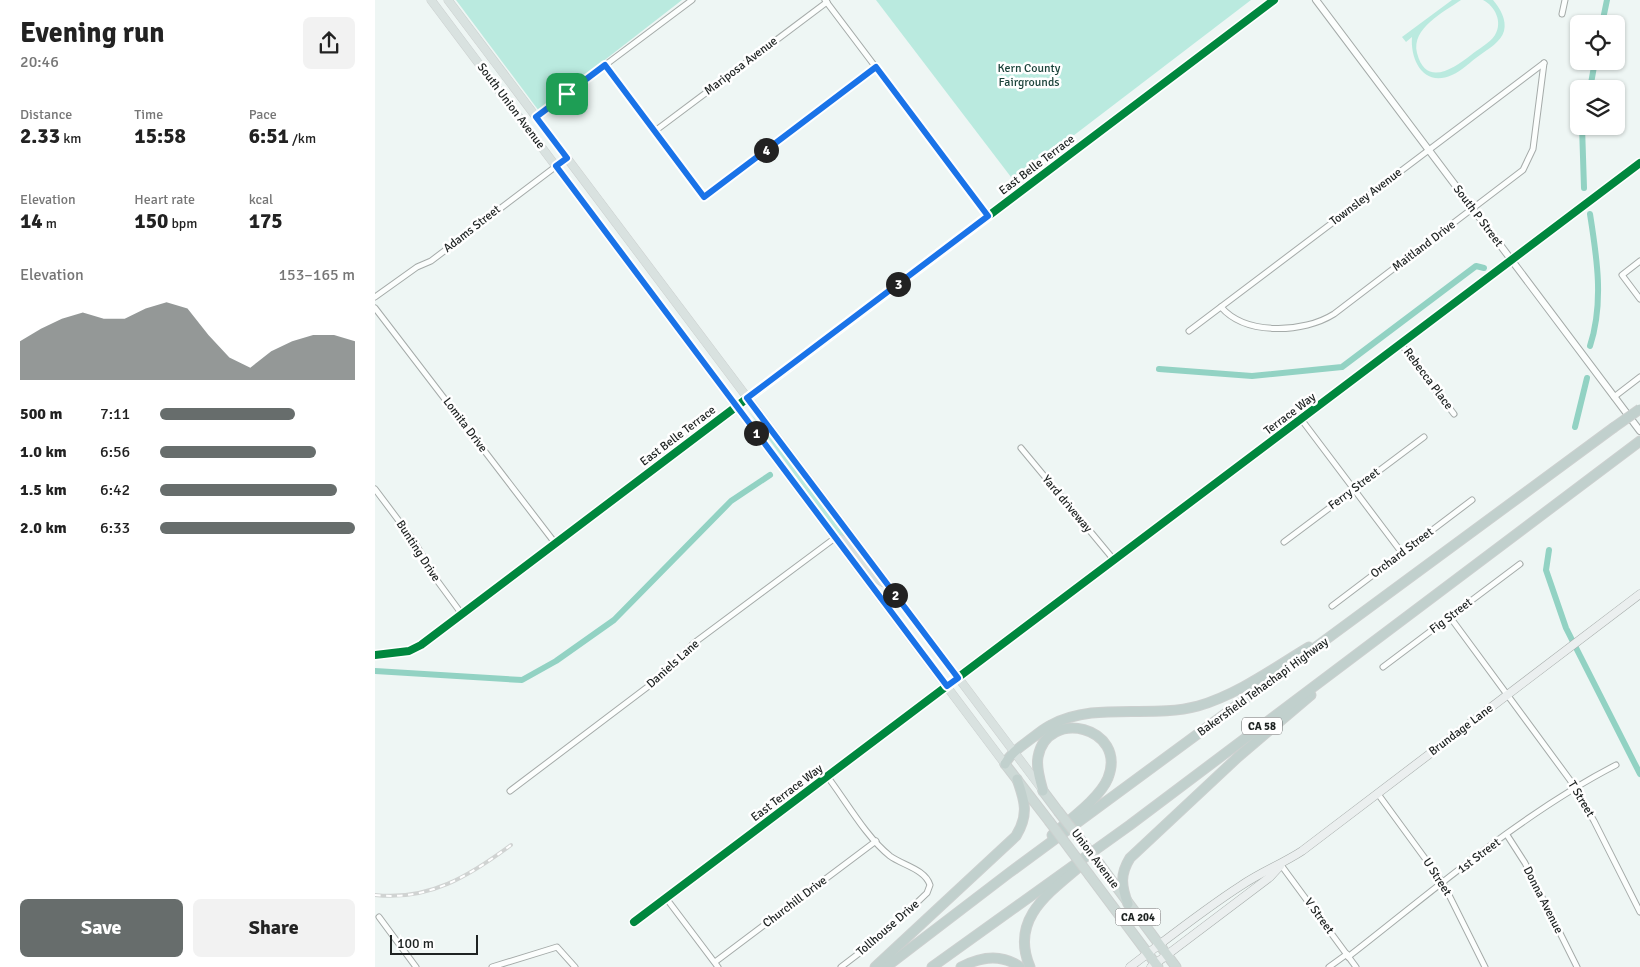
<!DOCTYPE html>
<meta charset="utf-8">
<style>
body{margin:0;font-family:Signika,sans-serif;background:#f2f2f2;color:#222;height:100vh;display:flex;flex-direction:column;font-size:19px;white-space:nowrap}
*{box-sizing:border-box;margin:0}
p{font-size:16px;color:#767676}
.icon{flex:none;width:28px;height:28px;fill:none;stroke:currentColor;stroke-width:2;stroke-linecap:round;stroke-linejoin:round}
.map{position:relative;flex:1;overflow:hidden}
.panel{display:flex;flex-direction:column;background:#fff;width:375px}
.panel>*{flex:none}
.controls{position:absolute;left:1195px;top:15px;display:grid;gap:10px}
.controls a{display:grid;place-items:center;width:55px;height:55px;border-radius:8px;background:#fff;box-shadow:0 1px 4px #0004;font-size:25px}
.scale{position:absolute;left:15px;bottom:12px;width:88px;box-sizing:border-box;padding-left:5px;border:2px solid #1e2322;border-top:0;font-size:14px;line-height:18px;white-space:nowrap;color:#1e2322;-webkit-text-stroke:4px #fff;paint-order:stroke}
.pin{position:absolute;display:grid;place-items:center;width:42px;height:42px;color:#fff;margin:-21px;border-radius:10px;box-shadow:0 2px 8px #0006}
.km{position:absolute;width:25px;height:25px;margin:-12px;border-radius:50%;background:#222;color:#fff;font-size:14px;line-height:25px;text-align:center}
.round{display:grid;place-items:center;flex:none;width:52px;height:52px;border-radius:8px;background:#f2f2f2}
.overview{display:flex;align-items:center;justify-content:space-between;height:85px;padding:0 20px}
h1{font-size:28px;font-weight:700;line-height:38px}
.stats{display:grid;grid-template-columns:repeat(3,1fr);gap:8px;height:85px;padding:5px 20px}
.stats div{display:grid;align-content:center}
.stats b{font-size:21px;font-weight:700}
.stats small{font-size:14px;font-weight:400}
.stats p{font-size:14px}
.chart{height:140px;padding:10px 20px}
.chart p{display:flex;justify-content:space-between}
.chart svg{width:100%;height:90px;margin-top:5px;fill:#676d6c;opacity:.7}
.primary-button{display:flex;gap:10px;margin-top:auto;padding:10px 20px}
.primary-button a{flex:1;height:58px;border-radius:8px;background:#676d6c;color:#fff;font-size:20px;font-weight:700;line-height:58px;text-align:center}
.primary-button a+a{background:#f2f2f2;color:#222}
ul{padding:0 20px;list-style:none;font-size:16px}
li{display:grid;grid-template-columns:80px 60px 1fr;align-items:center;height:38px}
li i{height:12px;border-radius:6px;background:#676d6c}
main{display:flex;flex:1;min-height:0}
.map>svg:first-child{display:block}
.green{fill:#baeadf}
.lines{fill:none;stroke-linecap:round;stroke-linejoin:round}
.canal{stroke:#92d2c3;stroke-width:6}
.minor-casing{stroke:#a5aba9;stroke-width:7}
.tertiary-casing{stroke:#a5aba9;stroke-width:8}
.secondary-casing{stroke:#a5aba9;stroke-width:9}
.primary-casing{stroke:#ccd0cf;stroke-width:9}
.trunk-casing{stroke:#ccd0cf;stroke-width:11}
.motorway-casing{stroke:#ccd0cf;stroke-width:11}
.minor{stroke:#fcfefd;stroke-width:5}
.tertiary{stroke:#fcfefd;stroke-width:6}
.secondary{stroke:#ebefef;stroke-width:8}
.primary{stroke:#d9e2e0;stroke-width:8}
.trunk{stroke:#cdd9d6;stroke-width:9}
.motorway{stroke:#c1d0cd;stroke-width:9}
.rail-casing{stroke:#d0d3d2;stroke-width:4}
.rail{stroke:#fff;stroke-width:2;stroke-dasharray:5.5;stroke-linecap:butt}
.trunk-bridge-casing{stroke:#ccd0cf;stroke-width:11;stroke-linecap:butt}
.motorway-bridge-casing{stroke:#ccd0cf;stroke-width:11;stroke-linecap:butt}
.trunk-bridge{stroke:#cdd9d6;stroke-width:9}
.motorway-bridge{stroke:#c1d0cd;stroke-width:9}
.cycleway-casing{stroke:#fff;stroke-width:11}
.cycleway{stroke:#00873e;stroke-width:8}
.route-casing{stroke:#fff;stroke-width:10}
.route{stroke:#1a73e8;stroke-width:6}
.labels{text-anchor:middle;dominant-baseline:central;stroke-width:5;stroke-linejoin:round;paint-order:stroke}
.shield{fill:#fff;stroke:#626564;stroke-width:1}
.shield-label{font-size:11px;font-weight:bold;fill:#1e2322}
.street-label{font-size:12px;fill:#1e2322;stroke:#fff}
.park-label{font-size:12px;fill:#1c443b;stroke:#fff}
</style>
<main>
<section class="panel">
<div class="overview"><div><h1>Evening run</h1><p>20:46</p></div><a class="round"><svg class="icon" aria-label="share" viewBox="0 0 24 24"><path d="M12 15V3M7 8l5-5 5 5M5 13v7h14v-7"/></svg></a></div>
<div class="stats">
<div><p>Distance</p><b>2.33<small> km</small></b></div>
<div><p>Time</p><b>15:58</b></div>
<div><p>Pace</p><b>6:51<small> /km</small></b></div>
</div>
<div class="stats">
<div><p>Elevation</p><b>14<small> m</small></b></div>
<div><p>Heart rate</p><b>150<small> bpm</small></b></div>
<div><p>kcal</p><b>175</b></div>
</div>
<div class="chart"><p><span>Elevation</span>153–165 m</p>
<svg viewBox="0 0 160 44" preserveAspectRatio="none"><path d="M0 44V25L10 19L20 14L30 11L40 14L50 14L60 9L70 6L80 9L90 22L100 33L110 38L120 30L130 25L140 22L150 22L160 25V44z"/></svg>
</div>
<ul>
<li><b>500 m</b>7:11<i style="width:69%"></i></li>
<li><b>1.0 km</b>6:56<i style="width:80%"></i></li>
<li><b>1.5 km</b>6:42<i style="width:91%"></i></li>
<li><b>2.0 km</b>6:33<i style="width:100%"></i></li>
</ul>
<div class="primary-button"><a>Save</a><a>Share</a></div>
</section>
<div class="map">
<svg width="1265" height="967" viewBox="0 0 1265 967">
<rect width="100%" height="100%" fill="#eef6f4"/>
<!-- green -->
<g class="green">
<polygon points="81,0 307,0 164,111"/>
<polygon points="501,0 876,0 639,181"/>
<path d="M1077,0H1086C1069,12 1036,28 1042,53C1051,88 1079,68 1096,55C1103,49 1115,43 1120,35C1128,22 1120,6 1108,0H1118C1125,8 1132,20 1129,31C1126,42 1113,49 1105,55C1096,61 1087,71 1077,75C1049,88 1035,60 1037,37L1031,42L1027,37Z"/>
<polygon points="372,409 418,466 476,544 469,536 462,533"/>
</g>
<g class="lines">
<!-- canal -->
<g class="canal">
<polyline points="1227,24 1232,0"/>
<polyline points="1215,89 1220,61"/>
<polyline points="1207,126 1209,188"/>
<path d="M1215,346C1229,303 1222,258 1215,214"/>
<polyline points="784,369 877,376 967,367 1101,266 1109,268"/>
<polyline points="1200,427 1212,378"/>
<polyline points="1174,550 1171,570 1191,628 1265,774"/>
<polyline points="0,671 147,680 181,661 239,620 356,501 395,475"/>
</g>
<defs>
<g id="minor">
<polyline points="450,0 613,216"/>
<polyline points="1187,14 1190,0"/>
<polyline points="230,65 329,197 501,67"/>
<polyline points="161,117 317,0"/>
<polyline points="280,131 452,2"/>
<polyline points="1265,261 1247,275 1265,299"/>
<polyline points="0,297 42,267 56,261 192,158"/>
<path d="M846,307C871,336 929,333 959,314L1148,170L1158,149L1169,63"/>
<polyline points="0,308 180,543"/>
<polyline points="814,331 1169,63"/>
<polyline points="1026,344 1079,414"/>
<polyline points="1239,397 1265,377"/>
<polyline points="926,419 1027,553"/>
<polyline points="646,448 739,560"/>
<polyline points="0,489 39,541 61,579 86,613"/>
<polyline points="909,542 1049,437"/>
<polyline points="957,606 1097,500"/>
<polyline points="1075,617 1195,780 1219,821 1265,912"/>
<polyline points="1008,667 1145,564"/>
<path d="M452,776C471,801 491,837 515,856C527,865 550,869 555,885L552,893L508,935L466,967"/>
<polyline points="135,791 283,679 319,643 460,538"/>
<polyline points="1003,794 1068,883 1110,967"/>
<polyline points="1132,835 1150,863 1202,967"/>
<polyline points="906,865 981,967"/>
<polyline points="291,898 343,967"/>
<polyline points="4,917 41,967"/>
<polyline points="259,922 1265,163"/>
<path d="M973,957C1058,891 1146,814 1241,765"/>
<polyline points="340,962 501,841"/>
<polyline points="117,967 182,947 200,967"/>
<polyline points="954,967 972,954"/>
</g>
<g id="tertiary">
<polyline points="941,0 1265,431"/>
<polyline points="0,655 34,651 46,645 899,0"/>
</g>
<g id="secondary">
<path d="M755,967C792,939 828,910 867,885C886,872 907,864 927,851L1265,594"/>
<polyline points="776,967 895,877 905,866"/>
</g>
<g id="primary">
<polyline points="56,0 630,764"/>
<polyline points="73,0 667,789"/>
<path d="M460,538C478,537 491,574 509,583"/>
</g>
<g id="trunk">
<polyline points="630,764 674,821"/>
<polyline points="668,791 683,811"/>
<polyline points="726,866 801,967"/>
<polyline points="715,876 783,967"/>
</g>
<g id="motorway">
<path d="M630,764C636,752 647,746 657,738C663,734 669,728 676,725C720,701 775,719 823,706C862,695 899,668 934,647"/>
<path d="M668,791C665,780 661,768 663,757C672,707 753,727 733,778C725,798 694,820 677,835"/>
<path d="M753,904C746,886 745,874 755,858L863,757L936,695"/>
<path d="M500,967L641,836C654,815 650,801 642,779"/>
<polyline points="511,967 634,873 1238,428"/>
<polyline points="557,967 755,825 1265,441"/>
<path d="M586,967C605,957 626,953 645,967"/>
<path d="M655,967C635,920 672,894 704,867"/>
</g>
</defs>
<!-- minor casing -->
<use href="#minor" class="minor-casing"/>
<!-- tertiary casing -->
<use href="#tertiary" class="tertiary-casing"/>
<!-- secondary casing -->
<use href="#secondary" class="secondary-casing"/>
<!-- primary casing -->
<use href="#primary" class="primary-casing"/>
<!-- trunk casing -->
<use href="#trunk" class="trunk-casing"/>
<!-- motorway casing -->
<use href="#motorway" class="motorway-casing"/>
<!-- minor -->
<use href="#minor" class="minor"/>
<!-- tertiary -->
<use href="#tertiary" class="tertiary"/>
<!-- secondary -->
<use href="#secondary" class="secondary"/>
<!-- primary -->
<use href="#primary" class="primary"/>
<!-- trunk -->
<use href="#trunk" class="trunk"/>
<!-- motorway -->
<use href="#motorway" class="motorway"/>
<defs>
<path id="rail" d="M0,895C54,901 94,876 136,845"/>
</defs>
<!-- rail casing -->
<use href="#rail" class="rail-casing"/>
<!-- rail -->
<use href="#rail" class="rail"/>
<defs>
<g id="trunk-bridge">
<polyline points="683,811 726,866"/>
<polyline points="674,821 715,876"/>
</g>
<polyline id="motorway-bridge" points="1238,428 1265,409"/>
</defs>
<!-- trunk-bridge casing -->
<use href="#trunk-bridge" class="trunk-bridge-casing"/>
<!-- motorway-bridge casing -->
<use href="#motorway-bridge" class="motorway-bridge-casing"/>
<!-- trunk-bridge -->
<use href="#trunk-bridge" class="trunk-bridge"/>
<!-- motorway-bridge -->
<use href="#motorway-bridge" class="motorway-bridge"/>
<defs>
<g id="cycleway">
<polyline points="0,655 34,651 46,645 899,0"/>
<polyline points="259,922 1265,163"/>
</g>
</defs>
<!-- cycleway casing -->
<use href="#cycleway" class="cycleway-casing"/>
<!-- cycleway -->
<use href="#cycleway" class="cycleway"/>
</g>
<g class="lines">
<defs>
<polygon id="route" points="230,65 329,197 501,67 613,216 372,398 583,678 572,686 181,166 192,158 161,117"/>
</defs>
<!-- route casing -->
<use href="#route" class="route-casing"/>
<!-- route -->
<use href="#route" class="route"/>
</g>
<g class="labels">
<!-- shield labels -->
<g class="shield">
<rect x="867" y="717.5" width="40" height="17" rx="4"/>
<rect x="740.5" y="908.5" width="45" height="17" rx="4"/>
</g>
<g class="shield-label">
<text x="887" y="726">CA 58</text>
<text x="763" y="917">CA 204</text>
</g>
<!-- street labels -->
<g class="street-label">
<text transform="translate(366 66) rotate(-37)">Mariposa Avenue</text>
<text transform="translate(136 106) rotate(53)">South Union Avenue</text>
<text transform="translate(662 165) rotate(-37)">East Belle Terrace</text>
<text transform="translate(991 197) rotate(-37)">Townsley Avenue</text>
<text transform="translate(1103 216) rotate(53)">South P Street</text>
<text transform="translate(97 229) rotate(-38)">Adams Street</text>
<text transform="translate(1049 246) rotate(-37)">Maitland Drive</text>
<text transform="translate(1053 379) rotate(53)">Rebecca Place</text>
<text transform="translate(915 414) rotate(-37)">Terrace Way</text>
<text transform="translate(90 425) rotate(53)">Lomita Drive</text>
<text transform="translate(303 436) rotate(-37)">East Belle Terrace</text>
<text transform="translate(979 489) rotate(-37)">Ferry Street</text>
<text transform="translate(692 504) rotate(50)">Yard driveway</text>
<text transform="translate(43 551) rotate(57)">Bunting Drive</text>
<text transform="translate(1027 553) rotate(-37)">Orchard Street</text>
<text transform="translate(1076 616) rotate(-37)">Fig Street</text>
<text transform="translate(298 664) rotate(-42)">Daniels Lane</text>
<text transform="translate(888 687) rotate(-36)">Bakersfield Tehachapi Highway</text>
<text transform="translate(1086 730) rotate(-37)">Brundage Lane</text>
<text transform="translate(412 793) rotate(-37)">East Terrace Way</text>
<text transform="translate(1206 799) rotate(59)">T Street</text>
<text transform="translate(1104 856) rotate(-37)">1st Street</text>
<text transform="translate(720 859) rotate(53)">Union Avenue</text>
<text transform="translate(1062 877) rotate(57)">U Street</text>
<text transform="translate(1168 900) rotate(63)">Donna Avenue</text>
<text transform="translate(420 902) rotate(-37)">Churchill Drive</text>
<text transform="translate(944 916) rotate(54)">V Street</text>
<text transform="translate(513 928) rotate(-41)">Tollhouse Drive</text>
</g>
<!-- park labels -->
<g class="park-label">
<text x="654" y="68">Kern County<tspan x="654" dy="14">Fairgrounds</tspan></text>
</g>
</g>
</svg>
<div class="controls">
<a><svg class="icon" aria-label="locate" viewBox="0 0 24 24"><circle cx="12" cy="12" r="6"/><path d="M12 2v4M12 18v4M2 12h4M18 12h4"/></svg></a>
<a><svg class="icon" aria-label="layers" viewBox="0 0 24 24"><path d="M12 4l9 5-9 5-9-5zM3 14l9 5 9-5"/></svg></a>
</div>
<div class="scale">100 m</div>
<div class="pin" style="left:192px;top:94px;background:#1e9e55"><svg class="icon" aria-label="arrive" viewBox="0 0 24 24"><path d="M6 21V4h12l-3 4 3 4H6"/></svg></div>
<b class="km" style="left:381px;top:433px">1</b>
<b class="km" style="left:520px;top:595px">2</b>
<b class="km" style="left:523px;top:284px">3</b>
<b class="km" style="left:391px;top:150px">4</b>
</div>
</main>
